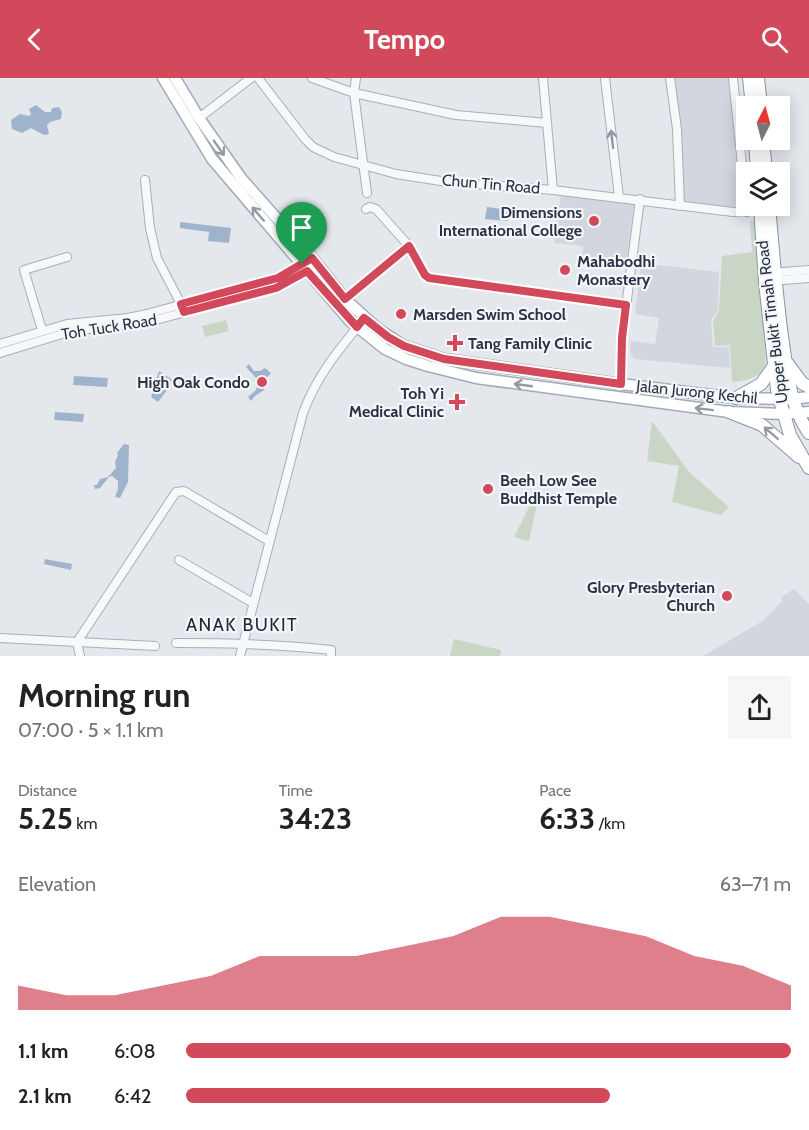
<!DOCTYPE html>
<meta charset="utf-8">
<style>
body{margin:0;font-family:Cabin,sans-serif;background:#f6f6f6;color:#222;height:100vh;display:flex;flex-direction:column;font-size:22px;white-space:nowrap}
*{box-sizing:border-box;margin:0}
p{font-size:20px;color:#767676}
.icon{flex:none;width:33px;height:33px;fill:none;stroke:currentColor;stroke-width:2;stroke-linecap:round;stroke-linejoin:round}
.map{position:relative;height:578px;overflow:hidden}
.sheet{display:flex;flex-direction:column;background:#fff;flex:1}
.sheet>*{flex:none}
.needle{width:39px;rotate:6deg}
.tools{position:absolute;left:736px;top:18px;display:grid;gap:12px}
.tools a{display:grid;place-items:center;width:54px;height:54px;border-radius:0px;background:#fff;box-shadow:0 3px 15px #0003;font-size:30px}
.pin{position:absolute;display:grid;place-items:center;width:51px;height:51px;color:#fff;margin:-62px -26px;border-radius:50% 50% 50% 0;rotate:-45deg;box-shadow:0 0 6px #0007}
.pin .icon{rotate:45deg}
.round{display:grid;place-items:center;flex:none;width:63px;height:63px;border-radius:0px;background:#f6f6f6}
.summary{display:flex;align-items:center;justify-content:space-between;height:102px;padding:0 18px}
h1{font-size:33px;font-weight:700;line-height:45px}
.metrics{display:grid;grid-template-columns:repeat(3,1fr);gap:9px;height:102px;padding:6px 18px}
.metrics div{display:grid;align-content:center}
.metrics b{font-size:30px;font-weight:700}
.metrics small{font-size:16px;font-weight:400}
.metrics p{font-size:16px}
.chart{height:168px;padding:12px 18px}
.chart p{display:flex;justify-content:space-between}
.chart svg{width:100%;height:108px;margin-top:6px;fill:#d1495b;opacity:.7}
ul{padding:0 18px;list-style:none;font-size:20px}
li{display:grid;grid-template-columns:96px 72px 1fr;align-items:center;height:45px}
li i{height:15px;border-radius:8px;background:#d1495b}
header{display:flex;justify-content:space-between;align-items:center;height:78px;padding:0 18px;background:#d1495b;color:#fff;font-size:27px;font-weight:700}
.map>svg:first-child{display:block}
.built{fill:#d2d6de}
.green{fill:#c9d6c5}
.water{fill:#9fb4cc}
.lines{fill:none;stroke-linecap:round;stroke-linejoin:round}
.minor-casing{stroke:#a9aeb7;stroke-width:10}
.major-casing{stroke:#a3abb8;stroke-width:13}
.highway-casing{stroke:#8b94a3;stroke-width:14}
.minor{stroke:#f7f8fa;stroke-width:8}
.major{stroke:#fff;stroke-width:10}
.highway{stroke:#fff;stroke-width:12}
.oneway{stroke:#9196a0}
.oneway2{stroke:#959aa2}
.route-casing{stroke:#fff;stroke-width:12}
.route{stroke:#d1495b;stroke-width:8}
.poi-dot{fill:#d1495b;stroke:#f4f6f9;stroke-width:2}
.labels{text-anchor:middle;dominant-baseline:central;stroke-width:4.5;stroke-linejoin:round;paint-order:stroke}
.street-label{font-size:16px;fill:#2b3445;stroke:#f4f6f9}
.poi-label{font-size:16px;font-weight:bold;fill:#2b3445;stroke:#f4f6f9;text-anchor:end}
.neighbourhood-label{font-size:18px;letter-spacing:1.5px;fill:#1d2536;stroke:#f4f6f9}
</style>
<header><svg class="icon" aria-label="back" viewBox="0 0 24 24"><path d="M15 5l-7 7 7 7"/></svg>Tempo<svg class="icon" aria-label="search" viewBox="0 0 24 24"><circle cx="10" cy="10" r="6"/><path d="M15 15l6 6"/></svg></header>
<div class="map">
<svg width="809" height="578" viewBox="0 0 809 578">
<rect width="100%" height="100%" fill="#e4e7ec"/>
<!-- built -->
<g class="built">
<polygon points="670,0 732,0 743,129 679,125"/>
<polygon points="561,116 634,125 626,185 582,179 583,168 554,165"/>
<polygon points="641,185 719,194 718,232 711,243 713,269 729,269 730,290 634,281 630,274 631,263 655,266 659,240 635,236"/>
<polygon points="794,511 809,526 809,578 703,578 764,542 783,522 781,519"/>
</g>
<!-- green -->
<g class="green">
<path d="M750,143H755L761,151L766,291C755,300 747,303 732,304L730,267L715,268L713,243L719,233L722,178L752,174Z"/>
<polygon points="226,242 229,253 205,259 202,248"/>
<polygon points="652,343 690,395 729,429 721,437 672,424 679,388 647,383"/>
<polygon points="531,425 537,427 529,463 514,459"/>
<polygon points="454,561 501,572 500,578 450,578"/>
</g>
<!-- water -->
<g class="water">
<polygon points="36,27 45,34 51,34 52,30 59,29 62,34 61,41 50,44 47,47 49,56 44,57 31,50 22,55 12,51 11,42 20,36 29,38 31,36 29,31"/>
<polygon points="487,129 509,132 508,143 485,141"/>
<polygon points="180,144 231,150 229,165 208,163 209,154 180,150"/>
<polygon points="249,286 254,293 260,293 265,290 271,295 266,301 264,312 255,318 251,323 248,319 256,312 258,305 256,300 246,289"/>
<polygon points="159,293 174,303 158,324 151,319"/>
<polygon points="74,298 108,300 107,309 73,307"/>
<polygon points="55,334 84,336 83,344 54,342"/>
<polygon points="124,366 129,367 128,404 120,420 115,419 118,411 118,403 112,398 109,399 100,410 95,411 94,407 97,407 100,401 108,399 116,390 115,384 118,377 117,375"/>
<polygon points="45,481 72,486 71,492 44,486"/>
</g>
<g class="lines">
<defs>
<g id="minor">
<polyline points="258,0 305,61 313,69 334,79 396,96 447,104 553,112 733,134 760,132"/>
<polyline points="312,0 354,15 456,37 547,45"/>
<polyline points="356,0 354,15 367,115"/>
<polyline points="543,0 553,112"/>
<polyline points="605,0 619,119"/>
<polyline points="670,0 677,51 680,128"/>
<polyline points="733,0 747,134"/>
<polyline points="199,40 251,0"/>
<polyline points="145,102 150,150 157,180 183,230"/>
<polyline points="366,131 370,129 376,131 409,168 425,197 429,200 626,227"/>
<polyline points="771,195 809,192"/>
<polyline points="771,203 809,200"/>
<polyline points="345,221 409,168"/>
<polyline points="42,252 24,192 67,179"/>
<polyline points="0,266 67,246 128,240 147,236 278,200 312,180"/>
<polyline points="0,275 72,253 148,244 276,210 294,201 317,186"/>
<polyline points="621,306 622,260 640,121"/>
<polyline points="179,482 253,525"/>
<polyline points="0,560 155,568"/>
<polyline points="77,564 176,414 184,413 269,463"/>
<polyline points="77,564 80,578"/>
<path d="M176,565C228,565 279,566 331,572V578"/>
<path d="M240,578L303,335C317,297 340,270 365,240"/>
</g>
<g id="major">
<polyline points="163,0 212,81 350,243 385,271 406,281 428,288 476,300 729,334 784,336 809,334"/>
<polyline points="175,0 199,40 241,100 318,187 345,221 378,251 404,268 444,281 621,306 736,320 792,321 809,319"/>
</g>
<g id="highway">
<polyline points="749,0 752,28"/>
<polyline points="758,0 761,28"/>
<polyline points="755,62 757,94"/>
<polyline points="763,62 766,94"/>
<polyline points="760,128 765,204 777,312 790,357 809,390"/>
<path d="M769,128C773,171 776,214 782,258C787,292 789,326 809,355"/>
<polyline points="788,286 802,305 809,309"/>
<polyline points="736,320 761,306 774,288"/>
<polyline points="729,334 762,347 799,379"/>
</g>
</defs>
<!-- minor casing -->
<use href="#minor" class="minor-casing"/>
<!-- major casing -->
<use href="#major" class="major-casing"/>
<!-- highway casing -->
<use href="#highway" class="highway-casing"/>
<!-- minor -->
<use href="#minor" class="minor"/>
<!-- major -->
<use href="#major" class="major"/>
<!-- highway -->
<use href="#highway" class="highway"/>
</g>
<!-- one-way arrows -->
<defs><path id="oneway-shaft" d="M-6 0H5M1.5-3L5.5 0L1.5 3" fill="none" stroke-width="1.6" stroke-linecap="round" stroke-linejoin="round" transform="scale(1.5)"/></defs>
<use class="oneway" href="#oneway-shaft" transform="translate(612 61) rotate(-97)"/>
<g class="oneway2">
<use href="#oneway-shaft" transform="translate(219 70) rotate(55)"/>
<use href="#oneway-shaft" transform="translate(258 136) rotate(-131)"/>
<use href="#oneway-shaft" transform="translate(523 307) rotate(-172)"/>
<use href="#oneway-shaft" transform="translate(704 331) rotate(-173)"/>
<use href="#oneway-shaft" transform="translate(771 355) rotate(-139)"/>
</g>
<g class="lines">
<defs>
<polygon id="route" points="409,168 425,197 429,200 626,227 622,260 621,306 444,281 404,268 388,259 364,240 357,249 307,193 276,210 184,234 181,226 278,200 312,180 345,221"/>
</defs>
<!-- route casing -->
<use href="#route" class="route-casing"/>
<!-- route -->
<use href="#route" class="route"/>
</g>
<!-- markers -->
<g class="poi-dot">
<circle cx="594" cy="143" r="6"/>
<circle cx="565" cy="192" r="6"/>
<circle cx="401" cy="236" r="6"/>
<path d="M452 256h6v6h6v6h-6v6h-6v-6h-6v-6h6z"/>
<circle cx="262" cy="304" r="6"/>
<path d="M454 315h6v6h6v6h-6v6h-6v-6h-6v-6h6z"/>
<circle cx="488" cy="411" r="6"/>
<circle cx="727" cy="518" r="6"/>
</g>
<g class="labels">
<!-- street labels -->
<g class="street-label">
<text transform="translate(491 106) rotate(5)">Chun Tin Road</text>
<text transform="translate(772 244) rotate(-97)">Upper Bukit Timah Road</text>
<text transform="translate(109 249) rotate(-9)">Toh Tuck Road</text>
<text transform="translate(697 314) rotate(6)">Jalan Jurong Kechil</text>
</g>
<!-- poi labels -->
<g class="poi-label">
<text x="582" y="134">Dimensions<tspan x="582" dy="18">International College</tspan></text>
<text x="577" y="183" text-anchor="start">Mahabodhi<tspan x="577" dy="18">Monastery</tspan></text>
<text x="413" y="236" text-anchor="start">Marsden Swim School</text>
<text x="468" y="265" text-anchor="start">Tang Family Clinic</text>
<text x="250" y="304">High Oak Condo</text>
<text x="444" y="315">Toh Yi<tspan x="444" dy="18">Medical Clinic</tspan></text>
<text x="500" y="402" text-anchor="start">Beeh Low See<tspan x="500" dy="18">Buddhist Temple</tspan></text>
<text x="715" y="509">Glory Presbyterian<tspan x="715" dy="18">Church</tspan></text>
</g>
<!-- neighbourhood labels -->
<g class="neighbourhood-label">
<text x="242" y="547">ANAK BUKIT</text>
</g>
</g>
</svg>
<div class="tools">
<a><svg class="needle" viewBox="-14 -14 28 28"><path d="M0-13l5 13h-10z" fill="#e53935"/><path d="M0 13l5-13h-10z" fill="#767676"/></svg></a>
<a><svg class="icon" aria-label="layers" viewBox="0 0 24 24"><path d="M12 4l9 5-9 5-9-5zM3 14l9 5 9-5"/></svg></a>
</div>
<div class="pin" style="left:302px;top:186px;background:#1e9e55"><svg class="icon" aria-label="arrive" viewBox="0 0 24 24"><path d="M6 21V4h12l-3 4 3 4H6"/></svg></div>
</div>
<section class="sheet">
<div class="summary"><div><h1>Morning run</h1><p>07:00 · 5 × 1.1 km</p></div><a class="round"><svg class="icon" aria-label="share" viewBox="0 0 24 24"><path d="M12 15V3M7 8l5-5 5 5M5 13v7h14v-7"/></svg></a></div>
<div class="metrics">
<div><p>Distance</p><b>5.25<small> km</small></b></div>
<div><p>Time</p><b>34:23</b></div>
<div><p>Pace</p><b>6:33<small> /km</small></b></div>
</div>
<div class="chart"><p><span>Elevation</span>63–71 m</p>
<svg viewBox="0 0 160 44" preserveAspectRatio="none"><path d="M0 44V34L10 38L20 38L30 34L40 30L50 22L60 22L70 22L80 18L90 14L100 6L110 6L120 10L130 14L140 22L150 26L160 34V44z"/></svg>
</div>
<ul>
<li><b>1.1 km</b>6:08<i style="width:100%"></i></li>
<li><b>2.1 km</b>6:42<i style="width:70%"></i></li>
</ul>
</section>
